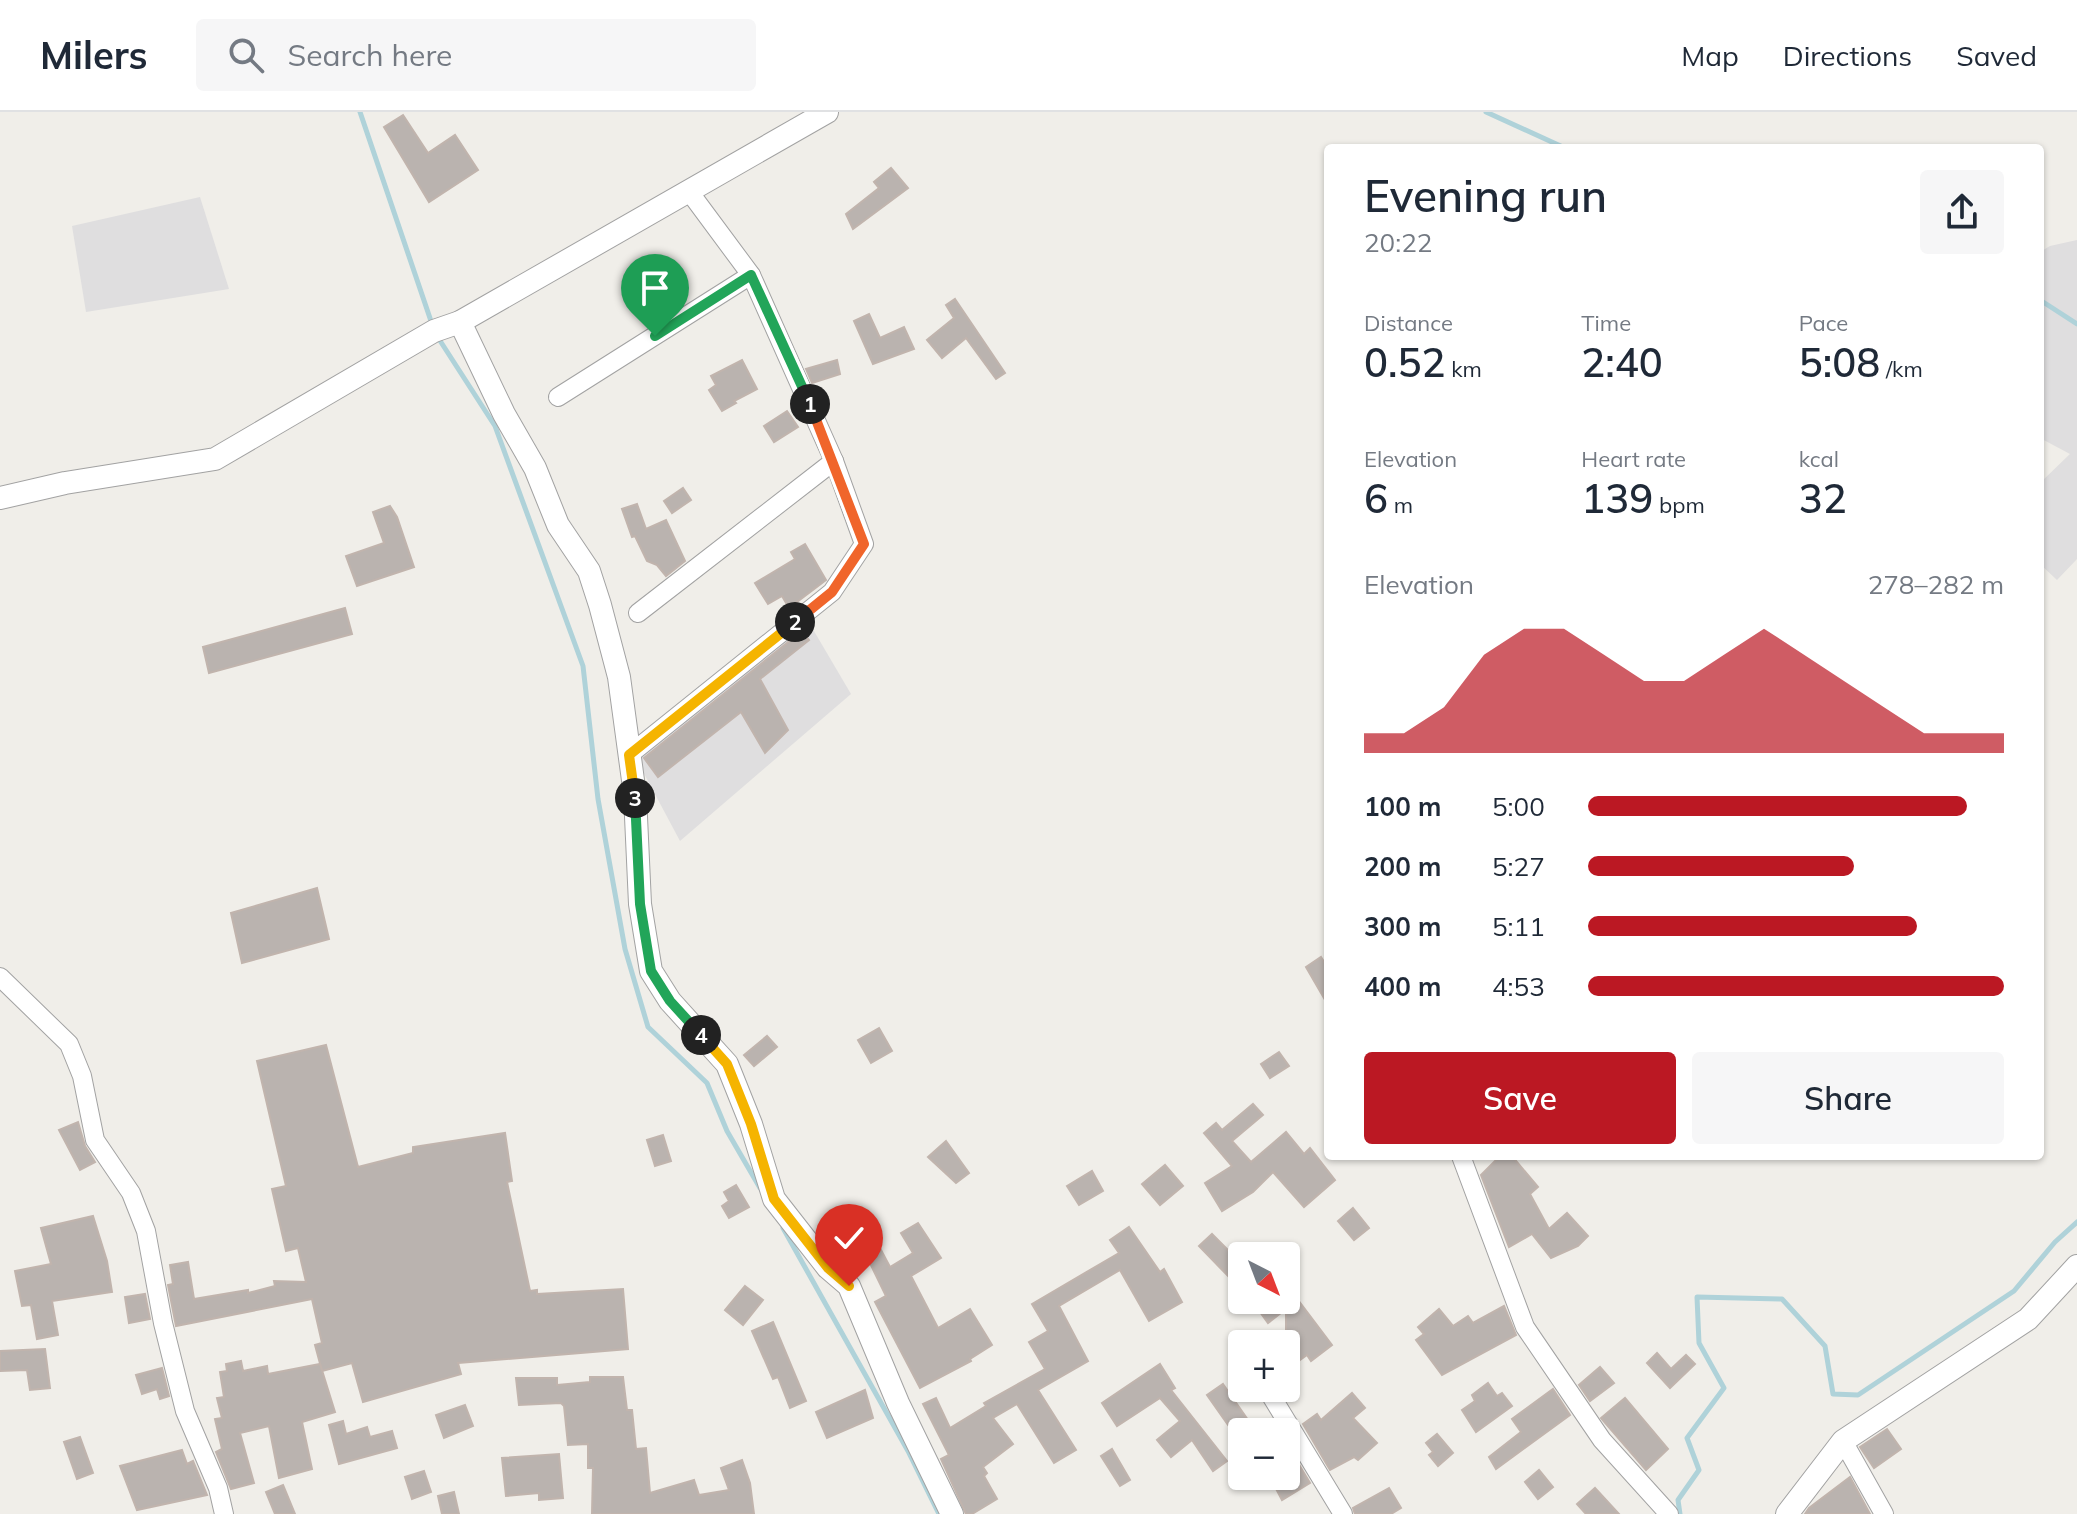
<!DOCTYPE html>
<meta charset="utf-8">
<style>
body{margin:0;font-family:Mulish,sans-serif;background:#f6f6f7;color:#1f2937;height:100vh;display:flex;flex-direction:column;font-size:30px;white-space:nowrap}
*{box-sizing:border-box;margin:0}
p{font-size:26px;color:#747a83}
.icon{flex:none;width:44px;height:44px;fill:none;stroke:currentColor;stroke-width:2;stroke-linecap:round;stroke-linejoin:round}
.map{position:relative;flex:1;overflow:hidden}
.side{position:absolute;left:1324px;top:32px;width:720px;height:1016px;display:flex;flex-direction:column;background:#fff;border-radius:8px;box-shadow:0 2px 6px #0004}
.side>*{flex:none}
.needle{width:52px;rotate:138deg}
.controls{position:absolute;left:1228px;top:1130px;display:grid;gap:16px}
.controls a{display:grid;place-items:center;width:72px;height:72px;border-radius:8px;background:#fff;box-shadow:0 2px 6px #0004;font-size:40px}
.pin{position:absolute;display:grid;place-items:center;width:68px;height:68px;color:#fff;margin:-82px -34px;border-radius:50% 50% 50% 0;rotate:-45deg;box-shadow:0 0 8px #0007}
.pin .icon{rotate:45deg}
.km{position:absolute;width:40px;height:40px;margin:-20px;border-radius:50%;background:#222;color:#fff;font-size:22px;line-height:40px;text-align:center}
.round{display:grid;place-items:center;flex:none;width:84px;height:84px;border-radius:8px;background:#f6f6f7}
.head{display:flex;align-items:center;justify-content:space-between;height:136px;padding:0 40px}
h1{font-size:44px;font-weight:600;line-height:60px}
.figures{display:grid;grid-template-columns:repeat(3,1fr);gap:12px;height:136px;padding:8px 40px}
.figures div{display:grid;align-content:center}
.figures b{font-size:40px;font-weight:600}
.figures small{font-size:22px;font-weight:400}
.figures p{font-size:22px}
.chart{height:224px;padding:16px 40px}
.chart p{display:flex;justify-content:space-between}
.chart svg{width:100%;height:144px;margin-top:8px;fill:#bb1823;opacity:.7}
.primary-button{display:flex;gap:16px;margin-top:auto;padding:16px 40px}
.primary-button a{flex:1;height:92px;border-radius:8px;background:#bb1823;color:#fff;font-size:32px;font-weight:600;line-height:92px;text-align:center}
.primary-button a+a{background:#f6f6f7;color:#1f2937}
ul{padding:0 40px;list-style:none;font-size:26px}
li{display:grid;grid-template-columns:128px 96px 1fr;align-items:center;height:60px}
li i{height:20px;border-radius:10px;background:#bb1823}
header{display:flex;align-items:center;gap:48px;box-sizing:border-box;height:112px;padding:0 40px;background:#fff;border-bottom:2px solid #e0e1e3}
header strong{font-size:38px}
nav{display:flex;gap:44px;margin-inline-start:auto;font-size:28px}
.search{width:560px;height:72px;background:#f6f6f7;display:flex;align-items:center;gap:20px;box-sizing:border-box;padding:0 28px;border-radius:8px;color:#747a83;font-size:30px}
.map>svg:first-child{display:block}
.residential{fill:#dfdedf}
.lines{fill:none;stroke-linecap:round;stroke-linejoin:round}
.stream{stroke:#afd2d9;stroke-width:5}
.building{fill:#bab3af;stroke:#c1b4ad;stroke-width:2}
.minor-casing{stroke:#a2a2a2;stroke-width:20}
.tertiary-casing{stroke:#a2a2a2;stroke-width:24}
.minor{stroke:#fff;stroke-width:18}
.tertiary{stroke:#fff;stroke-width:22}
.split-1-casing{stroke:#fff;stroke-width:16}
.split-2-casing{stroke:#fff;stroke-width:16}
.split-3-casing{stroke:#fff;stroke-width:16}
.split-4-casing{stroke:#fff;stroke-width:16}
.split-5-casing{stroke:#fff;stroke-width:16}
.split-1{stroke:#22a559;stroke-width:10}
.split-2{stroke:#f0652b;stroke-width:10}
.split-3{stroke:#f5b400;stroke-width:10}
.split-4{stroke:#22a559;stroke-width:10}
.split-5{stroke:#f5b400;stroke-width:10}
</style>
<header>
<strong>Milers</strong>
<div class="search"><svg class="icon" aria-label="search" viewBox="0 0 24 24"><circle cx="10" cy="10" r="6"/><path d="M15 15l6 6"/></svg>Search here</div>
<nav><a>Map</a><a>Directions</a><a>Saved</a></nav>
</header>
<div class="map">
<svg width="2077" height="1402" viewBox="0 0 2077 1402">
<rect width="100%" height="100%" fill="#f0eee9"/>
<!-- residential -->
<g class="residential">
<polygon points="200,85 229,177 86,200 72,114"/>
<polygon points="2077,128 2077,447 2057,468 2040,452 2040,371 2070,342 2040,326 2040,140 2050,134"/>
<polygon points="801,497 851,582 680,729 632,639"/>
</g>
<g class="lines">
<!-- stream -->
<g class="stream">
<polyline points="360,0 433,215"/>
<polyline points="1486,0 1565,36"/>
<polyline points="2040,188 2077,212"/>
<polyline points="437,224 495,314 583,554 598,687 625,837 648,915 707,971 727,1019 760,1076"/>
<polyline points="783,1116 908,1339 939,1402"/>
<polyline points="1680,1402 1678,1388 1699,1358 1687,1326 1724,1276 1699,1231 1697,1185 1782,1187 1825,1234 1833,1282 1858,1283 2014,1179 2055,1130 2077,1110"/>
</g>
</g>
<!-- building -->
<g class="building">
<polygon points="403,3 428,41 455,23 478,58 429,90 384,15"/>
<polygon points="891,56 908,76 853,117 846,102 879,76 874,70"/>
<polygon points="955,187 1005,261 996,267 966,226 942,246 927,228 954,206 946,193"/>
<polygon points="869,202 880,226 904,215 914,237 873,252 854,209"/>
<polygon points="742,248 757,277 734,289 736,291 722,299 709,278 716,273 711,264"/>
<polygon points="837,248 840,262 812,271 806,257"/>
<polygon points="787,299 798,315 774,330 764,314"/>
<polygon points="683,376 691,388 672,401 664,389"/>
<polygon points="637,392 646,417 666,408 685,449 666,464 657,453 647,449 635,424 632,425 622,397"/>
<polygon points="390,394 397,405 414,455 357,474 346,444 384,431 373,400"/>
<polygon points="805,432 826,468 789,496 782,484 768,492 755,471 795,447 791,440"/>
<polygon points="345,496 352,522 209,561 203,535"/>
<polygon points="802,519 809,528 760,567 788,618 765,641 741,600 658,665 644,646"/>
<polygon points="317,776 329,827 242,851 231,801"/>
<polygon points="1321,845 1328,856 1328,893 1306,855"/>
<polygon points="879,916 892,939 871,951 858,928"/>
<polygon points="767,924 777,935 754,954 744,943"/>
<polygon points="326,933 358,1055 413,1041 413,1035 505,1021 512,1069 507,1070 530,1179 537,1178 537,1182 623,1177 628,1237 458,1251 461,1262 363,1290 352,1251 322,1259 315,1233 322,1231 312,1187 176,1214 168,1173 173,1172 170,1153 188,1150 194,1187 248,1178 248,1181 275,1174 274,1169 306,1170 298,1136 286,1139 272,1077 286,1074 257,949"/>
<polygon points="1279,940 1289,954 1270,966 1261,952"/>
<polygon points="1253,992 1263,1003 1232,1029 1251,1050 1286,1020 1304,1042 1310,1036 1335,1068 1304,1095 1273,1060 1253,1080 1222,1099 1205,1071 1232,1054 1204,1021 1216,1011 1222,1018"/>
<polygon points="78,1010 85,1034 95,1050 80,1058 59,1018"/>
<polygon points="663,1023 671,1049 655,1054 647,1028"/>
<polygon points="946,1029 969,1061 956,1071 928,1045"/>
<polygon points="1500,1044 1512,1044 1538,1075 1530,1082 1549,1117 1567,1101 1588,1124 1578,1134 1551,1146 1532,1122 1509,1135 1481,1063"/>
<polygon points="1165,1053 1183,1074 1160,1093 1142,1072"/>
<polygon points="1092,1059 1103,1079 1079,1093 1067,1074"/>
<polygon points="736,1073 749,1095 729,1106 722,1094 729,1089 724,1080"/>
<polygon points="1353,1096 1369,1116 1354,1128 1338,1109"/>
<polygon points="93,1104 107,1149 112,1180 52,1189 58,1223 37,1227 31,1193 22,1194 15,1159 51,1152 41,1116"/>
<polygon points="918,1111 941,1146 911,1164 938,1216 970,1197 992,1233 970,1247 971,1249 920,1276 875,1190 886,1184 865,1141 879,1134 890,1155 913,1141 901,1121"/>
<polygon points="1129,1115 1160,1160 1164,1157 1182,1190 1149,1209 1120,1158 1059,1194 1088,1249 1038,1278 1076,1338 1054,1351 1017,1292 993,1306 1013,1332 983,1355 987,1361 984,1364 997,1387 972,1402 966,1402 941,1347 949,1343 923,1292 936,1286 950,1316 986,1294 984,1291 1045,1257 1029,1230 1048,1219 1032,1192 1119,1141 1110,1128"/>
<polygon points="1212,1122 1242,1152 1230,1166 1199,1134"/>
<polygon points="1286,1172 1332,1233 1311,1249 1307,1243 1286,1258 1286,1197 1268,1211 1255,1193 1262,1188 1286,1188"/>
<polygon points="745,1174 763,1188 743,1213 725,1198"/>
<polygon points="145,1182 150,1207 129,1211 125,1185"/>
<polygon points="1504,1194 1516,1223 1442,1263 1416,1228 1424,1222 1418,1215 1439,1197 1453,1214 1468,1204 1473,1211"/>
<polygon points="773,1210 806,1289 790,1296 778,1265 773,1267 752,1219"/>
<polygon points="45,1237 50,1276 30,1278 27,1258 0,1259 0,1239"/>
<polygon points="1657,1241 1671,1257 1686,1243 1695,1252 1670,1276 1647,1251"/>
<polygon points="241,1249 243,1259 267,1254 268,1262 320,1252 335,1300 302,1310 312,1357 279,1366 269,1314 240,1321 254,1371 231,1377 216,1340 222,1337 215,1307 222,1306 217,1286 224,1285 220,1260 227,1259 226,1252"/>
<polygon points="1160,1252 1175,1276 1171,1278 1227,1349 1213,1359 1192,1328 1171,1345 1157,1328 1180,1309 1160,1286 1117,1314 1102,1291"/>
<polygon points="1600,1255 1614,1271 1590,1289 1579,1273"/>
<polygon points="162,1256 169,1284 160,1287 157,1277 142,1282 136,1263"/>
<polygon points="590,1265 623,1265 627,1298 632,1298 636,1337 646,1336 650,1381 694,1368 699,1383 729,1378 721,1356 742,1348 750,1371 754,1402 592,1402 593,1356 588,1356 588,1332 568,1333 564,1294 561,1291 519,1293 516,1266 557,1266 557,1273 590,1270"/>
<polygon points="1488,1271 1497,1284 1502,1281 1512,1294 1476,1320 1462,1298 1475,1289 1472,1283"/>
<polygon points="1223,1272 1248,1308 1243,1311 1249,1320 1233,1320 1207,1283"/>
<polygon points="1553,1277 1570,1303 1496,1357 1489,1345 1521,1320 1512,1307"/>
<polygon points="865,1278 873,1306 827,1326 816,1300"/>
<polygon points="1352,1281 1365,1296 1353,1306 1377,1331 1358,1348 1354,1345 1330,1358 1303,1312 1317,1302 1321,1308"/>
<polygon points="1625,1286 1668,1337 1646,1358 1601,1306"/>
<polygon points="465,1293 473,1314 444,1326 436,1303"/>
<polygon points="343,1309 346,1322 367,1315 370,1325 392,1319 397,1336 339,1352 329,1313"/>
<polygon points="1887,1317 1901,1337 1874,1356 1860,1335"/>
<polygon points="1437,1322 1453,1341 1438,1354 1429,1343 1433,1340 1426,1331"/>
<polygon points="80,1325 93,1361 77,1367 64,1330"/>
<polygon points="1286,1331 1310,1371 1282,1388 1273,1371 1286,1364"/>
<polygon points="1112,1337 1130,1368 1120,1374 1101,1344"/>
<polygon points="182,1338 187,1352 193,1349 207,1383 137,1398 120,1354"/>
<polygon points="559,1342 563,1386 539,1388 539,1381 506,1384 502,1346"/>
<polygon points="1539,1358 1553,1375 1538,1387 1525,1370"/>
<polygon points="424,1359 431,1380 412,1387 405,1365"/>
<polygon points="1850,1365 1870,1402 1805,1402 1809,1396"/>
<polygon points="283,1373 295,1402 275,1402 266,1380"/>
<polygon points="1389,1376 1401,1396 1391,1402 1355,1402 1353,1396"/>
<polygon points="1595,1376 1619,1402 1586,1402 1577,1392"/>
<polygon points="454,1380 459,1402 442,1402 438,1384"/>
</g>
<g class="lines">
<defs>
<g id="minor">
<polyline points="558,285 751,163"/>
<polyline points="638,501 834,349"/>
<polyline points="629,643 832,480 864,432 834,349 751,163 688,78"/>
<polyline points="0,865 69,932 82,964 95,1028 131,1081 146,1119 163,1211 185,1299 218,1376 224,1402"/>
<polyline points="1461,1044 1525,1215 1602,1328 1669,1402"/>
<polyline points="1267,1277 1343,1402"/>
<polyline points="1843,1329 1884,1402"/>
</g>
<g id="tertiary">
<polyline points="460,210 504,302 535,356 558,413 589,459 600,493 619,565 635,683 640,792 651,859 670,889 727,952 751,1012 774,1087 828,1156 849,1174 898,1291 952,1402"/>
<polyline points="0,386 65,371 215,347 434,219 460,210 827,0"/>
<polyline points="1787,1402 1843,1329 2028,1207 2077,1154"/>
</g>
</defs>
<!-- minor casing -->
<use href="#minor" class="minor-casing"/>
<!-- tertiary casing -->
<use href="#tertiary" class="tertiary-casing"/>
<!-- minor -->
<use href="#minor" class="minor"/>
<!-- tertiary -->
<use href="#tertiary" class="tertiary"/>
</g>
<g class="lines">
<defs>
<polyline id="split-1" points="655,224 751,163 810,292"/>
<polyline id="split-2" points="795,510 832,480 864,432 810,292"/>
<polyline id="split-3" points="635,686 629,643 795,510"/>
<polyline id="split-4" points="635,686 640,792 651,859 670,889 701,923"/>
<polyline id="split-5" points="701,923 727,952 751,1012 774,1087 828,1156 849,1174"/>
</defs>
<!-- split-1 casing -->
<use href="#split-1" class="split-1-casing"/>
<!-- split-2 casing -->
<use href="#split-2" class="split-2-casing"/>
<!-- split-3 casing -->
<use href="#split-3" class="split-3-casing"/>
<!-- split-4 casing -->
<use href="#split-4" class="split-4-casing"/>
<!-- split-5 casing -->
<use href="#split-5" class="split-5-casing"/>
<!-- split-1 -->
<use href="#split-1" class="split-1"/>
<!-- split-2 -->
<use href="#split-2" class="split-2"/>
<!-- split-3 -->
<use href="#split-3" class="split-3"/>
<!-- split-4 -->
<use href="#split-4" class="split-4"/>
<!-- split-5 -->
<use href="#split-5" class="split-5"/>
</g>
</svg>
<div class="controls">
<a><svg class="needle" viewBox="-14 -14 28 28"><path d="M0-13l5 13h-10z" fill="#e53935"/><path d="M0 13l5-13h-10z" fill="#747a83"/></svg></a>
<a>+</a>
<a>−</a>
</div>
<div class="pin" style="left:655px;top:224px;background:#1e9e55"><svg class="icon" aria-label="arrive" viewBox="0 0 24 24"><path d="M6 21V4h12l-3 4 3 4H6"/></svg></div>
<div class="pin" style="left:849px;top:1174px;background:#d93025"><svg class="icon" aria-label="check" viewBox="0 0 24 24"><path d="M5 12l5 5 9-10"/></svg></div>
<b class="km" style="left:810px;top:292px">1</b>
<b class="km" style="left:795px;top:510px">2</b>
<b class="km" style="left:635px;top:686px">3</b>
<b class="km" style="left:701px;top:923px">4</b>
<section class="side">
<div class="head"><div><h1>Evening run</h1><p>20:22</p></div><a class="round"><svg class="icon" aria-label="share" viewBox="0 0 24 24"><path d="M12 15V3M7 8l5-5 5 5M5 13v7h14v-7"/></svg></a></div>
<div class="figures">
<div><p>Distance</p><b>0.52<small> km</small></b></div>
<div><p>Time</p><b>2:40</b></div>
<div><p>Pace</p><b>5:08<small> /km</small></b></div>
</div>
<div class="figures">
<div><p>Elevation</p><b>6<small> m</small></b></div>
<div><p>Heart rate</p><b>139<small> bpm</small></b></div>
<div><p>kcal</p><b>32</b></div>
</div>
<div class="chart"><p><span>Elevation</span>278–282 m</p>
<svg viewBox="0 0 160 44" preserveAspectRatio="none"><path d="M0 44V38L10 38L20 30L30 14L40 6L50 6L60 14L70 22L80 22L90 14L100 6L110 14L120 22L130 30L140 38L150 38L160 38V44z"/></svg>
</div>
<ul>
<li><b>100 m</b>5:00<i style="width:91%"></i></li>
<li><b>200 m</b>5:27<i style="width:64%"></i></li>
<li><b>300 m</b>5:11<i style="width:79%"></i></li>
<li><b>400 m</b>4:53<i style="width:100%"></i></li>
</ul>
<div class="primary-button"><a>Save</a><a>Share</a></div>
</section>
</div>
